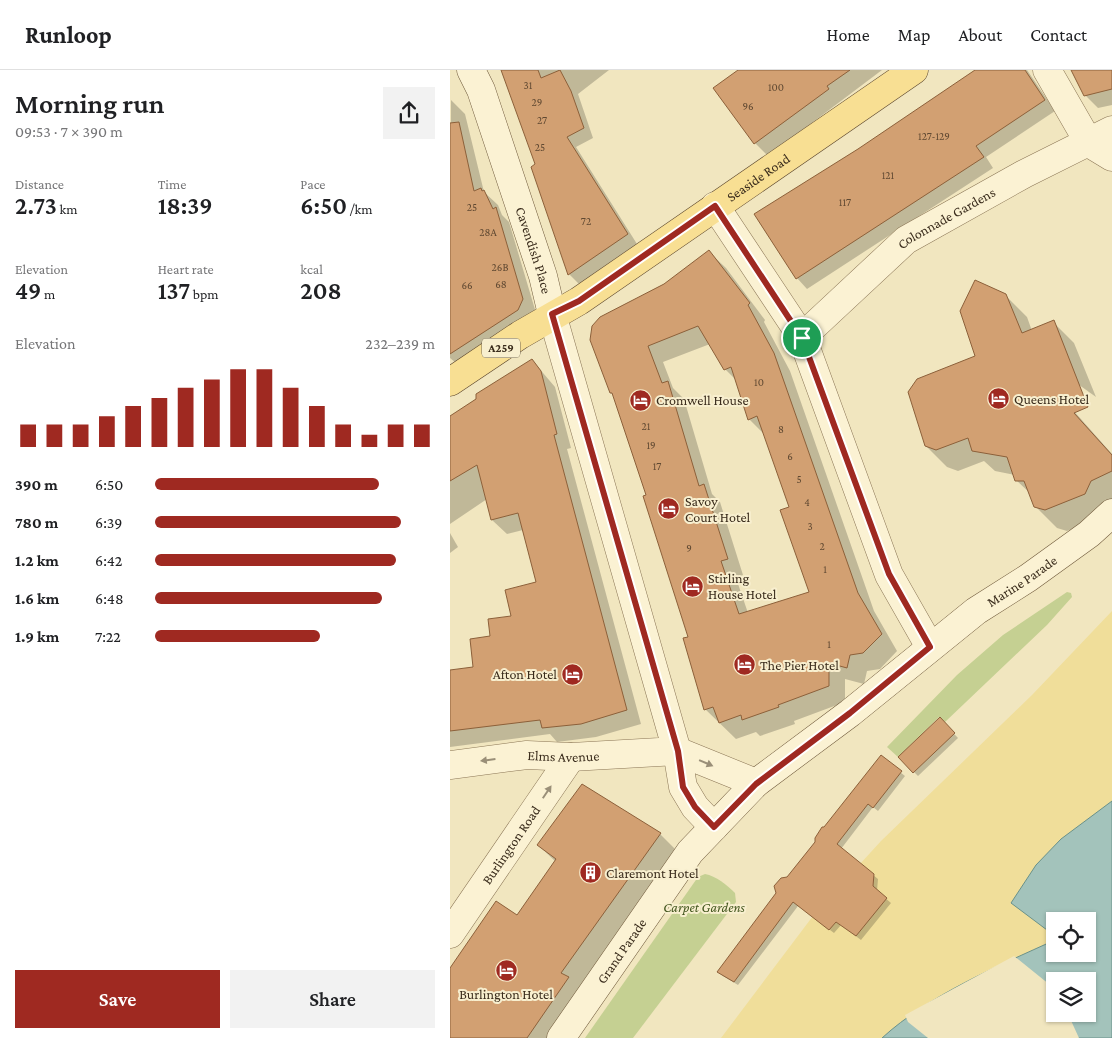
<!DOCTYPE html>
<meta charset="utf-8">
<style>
body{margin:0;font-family:"Crimson Pro",serif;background:#f2f2f2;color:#202124;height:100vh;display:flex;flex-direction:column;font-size:19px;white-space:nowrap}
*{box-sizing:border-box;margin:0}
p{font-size:16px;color:#757577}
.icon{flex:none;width:28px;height:28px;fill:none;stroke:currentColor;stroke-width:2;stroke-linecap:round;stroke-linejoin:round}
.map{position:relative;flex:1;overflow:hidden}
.sheet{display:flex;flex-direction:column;background:#fff;width:450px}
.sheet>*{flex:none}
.tools{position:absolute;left:596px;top:842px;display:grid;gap:10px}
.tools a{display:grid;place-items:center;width:50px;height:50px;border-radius:0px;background:#fff;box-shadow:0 1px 4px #0004;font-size:25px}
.pin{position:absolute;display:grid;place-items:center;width:42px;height:42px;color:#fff;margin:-21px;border:2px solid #fff;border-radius:50%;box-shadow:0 1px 5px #0007}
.round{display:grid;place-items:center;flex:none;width:52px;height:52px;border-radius:0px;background:#f2f2f2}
.overview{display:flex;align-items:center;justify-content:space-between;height:85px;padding:0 15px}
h1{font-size:28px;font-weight:600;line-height:38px}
.metrics{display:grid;grid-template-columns:repeat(3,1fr);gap:8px;height:85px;padding:5px 15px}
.metrics div{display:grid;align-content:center}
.metrics b{font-size:25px;font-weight:600}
.metrics small{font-size:14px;font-weight:400}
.metrics p{font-size:14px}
.chart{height:140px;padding:10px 15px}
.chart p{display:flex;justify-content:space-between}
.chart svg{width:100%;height:90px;margin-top:5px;stroke:#9f2921;stroke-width:6}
.action{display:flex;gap:10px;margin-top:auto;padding:10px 15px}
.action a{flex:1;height:58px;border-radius:0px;background:#9f2921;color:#fff;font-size:20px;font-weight:600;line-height:58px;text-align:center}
.action a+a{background:#f2f2f2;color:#202124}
ul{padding:0 15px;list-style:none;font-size:16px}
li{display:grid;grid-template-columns:80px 60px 1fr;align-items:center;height:38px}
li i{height:12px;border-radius:6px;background:#9f2921}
header{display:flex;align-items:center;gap:30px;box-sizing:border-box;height:70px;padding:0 25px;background:#fff;border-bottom:1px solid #e0e0e0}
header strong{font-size:24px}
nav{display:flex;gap:28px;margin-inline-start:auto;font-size:18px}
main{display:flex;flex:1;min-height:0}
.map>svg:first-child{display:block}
.green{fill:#c5d092}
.sand{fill:#f0de9a;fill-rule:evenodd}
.water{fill:#a3c3bb;stroke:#69918a;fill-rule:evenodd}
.pier{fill:#f1e6bf}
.shadow{fill:#0003;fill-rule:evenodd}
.building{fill:#d2a072;stroke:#8c603a;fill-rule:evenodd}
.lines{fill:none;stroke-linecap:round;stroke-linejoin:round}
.street-casing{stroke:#8b7656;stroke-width:29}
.secondary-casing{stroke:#6d5739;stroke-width:29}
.primary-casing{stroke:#59432b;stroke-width:29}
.street{stroke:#fbf2d3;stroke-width:28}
.secondary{stroke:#fbf2d3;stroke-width:28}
.primary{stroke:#f8df93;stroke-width:28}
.oneway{fill:#9a8f78}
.route-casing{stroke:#fff;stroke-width:10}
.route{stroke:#9f2921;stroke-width:6}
.labels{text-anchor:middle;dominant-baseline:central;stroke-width:4;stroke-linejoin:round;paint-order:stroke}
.number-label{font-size:11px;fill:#604932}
.shield{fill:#f8efcf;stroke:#736652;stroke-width:1}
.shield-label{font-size:12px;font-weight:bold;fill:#3a2c1c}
.street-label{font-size:14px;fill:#3a2c1c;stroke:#f8efcf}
.poi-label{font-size:14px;fill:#3a2c1c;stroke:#f8efcf;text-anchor:start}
.park-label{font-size:14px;font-style:italic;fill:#465821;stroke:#f8efcf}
</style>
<header>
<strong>Runloop</strong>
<nav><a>Home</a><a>Map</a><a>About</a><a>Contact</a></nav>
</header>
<main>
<section class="sheet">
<div class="overview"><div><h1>Morning run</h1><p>09:53 · 7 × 390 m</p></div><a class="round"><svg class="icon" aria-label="share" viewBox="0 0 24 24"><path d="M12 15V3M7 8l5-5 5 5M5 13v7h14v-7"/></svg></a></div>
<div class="metrics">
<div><p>Distance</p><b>2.73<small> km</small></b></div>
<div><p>Time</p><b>18:39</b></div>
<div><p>Pace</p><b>6:50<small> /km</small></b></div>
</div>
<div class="metrics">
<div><p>Elevation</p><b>49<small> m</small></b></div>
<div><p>Heart rate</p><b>137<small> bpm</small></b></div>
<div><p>kcal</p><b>208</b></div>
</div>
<div class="chart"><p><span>Elevation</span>232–239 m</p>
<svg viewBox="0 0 160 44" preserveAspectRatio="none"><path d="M5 44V33M15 44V33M25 44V33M35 44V29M45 44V24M55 44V20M65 44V15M75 44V11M85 44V6M95 44V6M105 44V15M115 44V24M125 44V33M135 44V38M145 44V33M155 44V33"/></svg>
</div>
<ul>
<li><b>390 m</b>6:50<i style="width:80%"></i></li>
<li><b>780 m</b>6:39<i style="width:88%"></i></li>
<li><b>1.2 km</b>6:42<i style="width:86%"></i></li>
<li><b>1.6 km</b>6:48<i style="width:81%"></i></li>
<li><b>1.9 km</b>7:22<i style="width:59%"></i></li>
</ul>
<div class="action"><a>Save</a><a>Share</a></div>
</section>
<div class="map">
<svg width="662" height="968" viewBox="0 0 662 968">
<rect width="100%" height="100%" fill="#f1e6bf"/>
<!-- green -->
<g class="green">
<polygon points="617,522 621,523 622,527 597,555 495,652 489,647 448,687 437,677 507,605 553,565"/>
<path d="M255,804C266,806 277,815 285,823L286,832L183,968H135L248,807Z"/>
</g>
<!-- sand -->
<path class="sand" d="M662,541V968H271L366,842L431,771L582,625ZM605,851H638V884H605ZM605,911H638V944H605Z"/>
<!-- water -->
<path class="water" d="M662,731V968H432C479,925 548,896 605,870V884H638V851H605V866L561,833L586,795L611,769ZM605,911H638V944H605Z"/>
<!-- pier -->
<polygon class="pier" points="564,886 605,919 605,944 618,944 629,968 478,968 458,952 455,945"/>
<!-- shadow -->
<g class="shadow">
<polygon points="53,0 159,0 128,24 143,68 126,77 187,174 129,214 119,204 87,95"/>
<polygon points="290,0 432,0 318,86 305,73"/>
<polygon points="527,0 577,0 605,41 536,87 543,98 357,219 347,208 409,80"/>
<polygon points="622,0 662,0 662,35 648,38 635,25"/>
<polygon points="1,30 15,44 34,122 48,135 52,145 59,152 86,243 12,298 0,288"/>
<path d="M259,182L276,198L315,250L314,252L340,301L424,541L447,581L430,599L417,601L414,614L395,609V632L344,651L345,654L310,666L306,662L286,669L255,639L239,568L197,425L165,326L161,323L215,215ZM260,274L275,299L287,311L299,349L315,365L341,438L361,522L298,543L286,508L293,505L270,432L262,424L234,329L223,318L213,292Z"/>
<polygon points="555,225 577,247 582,261 603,252 624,273 646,327 590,287 583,295 662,384 662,432 656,445 617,461 607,458 585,436 581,424 566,410 565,405 545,401 534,391 508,401 497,397 476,376 527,287"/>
<polygon points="82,290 105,317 121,378 117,379 191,654 146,667 107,672 100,664 0,677 0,602 24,598 41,567 63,547 87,513 73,460 57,464 42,450 37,429 0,454 0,347"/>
<polygon points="0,463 8,477 0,483"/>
<polygon points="490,649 508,668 468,706 449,687"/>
<polygon points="431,687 455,706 428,741 423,737 391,779 428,809 427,821 441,833 411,870 391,855 384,863 348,836 288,915 273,906 269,902"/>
<polygon points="132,716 210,764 230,784 110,968 0,968 0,901 68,847 106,792 88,775"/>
</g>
<!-- building -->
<g class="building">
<polygon points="51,0 88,0 91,8 110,0 121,21 134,58 117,67 178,164 118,205 81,97 85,94"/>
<polygon points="288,0 400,0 377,16 379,19 304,74 263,18"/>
<polygon points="525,0 575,0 595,30 526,76 534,87 346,209 304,144 408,79"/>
<polygon points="621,0 662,0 662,19 634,26"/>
<polygon points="9,52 24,121 31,118 32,121 34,120 43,139 46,137 73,229 68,240 0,284 0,53"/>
<path d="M259,180L300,233L298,235L324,283L408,523L432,564L413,583L400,585L397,598L379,593V616L328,635L329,637L292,650L291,645L269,653L263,637L254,640L233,568L238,567L193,426L196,425L162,323H160L140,270L142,256L150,247L214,214ZM248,256L274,300L281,297L298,350L307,346L339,437L330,440L359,522L289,544L271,491L278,489L254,414L249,416L218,311L212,313L198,276Z"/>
<polygon points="525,210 556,224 572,263 604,250 638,337 624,343 662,385 662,401 641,411 635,424 595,440 584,437 574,411 565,411 557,387 522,381 518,368 486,380 475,376 458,322 467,309 525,286 510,241"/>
<polygon points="82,289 91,301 107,364 104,365 177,640 131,654 92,658 90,650 0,661 0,600 23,597 20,569 40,566 38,549 61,546 55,520 86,512 68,443 41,450 27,395 0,411 0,346 26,329 26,324"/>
<polygon points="490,647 505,663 463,703 448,687"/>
<polygon points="431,685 452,701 423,738 418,734 387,774 424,804 423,816 437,828 406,866 386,852 379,860 343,832 284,912 267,902 326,823 324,816 331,808 337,807 365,772 365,768 372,757 374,757"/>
<polygon points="132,714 211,763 111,903 119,907 77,968 0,968 0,898 46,831 67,845 106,789 87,775"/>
</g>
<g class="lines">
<defs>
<g id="street">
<polyline points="597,0 639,73 662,87"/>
<polyline points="265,136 352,267 439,505 480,577"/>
<path id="s1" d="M352,267L456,170L574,104L662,60"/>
<path id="s2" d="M0,695L77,685L121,687L227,681L102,244"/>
<polyline points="264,757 245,737 233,717 227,681 306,713"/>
<path id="s3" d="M0,864L121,687"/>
</g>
<g id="secondary">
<path id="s4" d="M21,0L31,20L93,206L102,244"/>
<path id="s5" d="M111,968L240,782L306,713L400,643L526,541L578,508L639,464L662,443"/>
</g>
<g id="primary">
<path id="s6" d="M0,312L70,265L129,231L464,0"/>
</g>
</defs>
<!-- street casing -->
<use href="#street" class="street-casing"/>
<!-- secondary casing -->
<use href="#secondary" class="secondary-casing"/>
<!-- primary casing -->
<use href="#primary" class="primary-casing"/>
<!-- street -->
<use href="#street" class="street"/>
<!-- secondary -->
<use href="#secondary" class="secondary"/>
<!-- primary -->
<use href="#primary" class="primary"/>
</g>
<!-- one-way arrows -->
<defs><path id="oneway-solid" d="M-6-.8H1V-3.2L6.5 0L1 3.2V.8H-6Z" transform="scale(1.25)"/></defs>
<g class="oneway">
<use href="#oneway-solid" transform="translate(38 690) rotate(173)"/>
<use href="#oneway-solid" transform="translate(256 693) rotate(23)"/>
<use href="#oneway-solid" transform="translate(97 722) rotate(-56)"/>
</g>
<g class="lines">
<defs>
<polygon id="route" points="265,136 352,268 439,504 480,577 400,643 306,714 264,757 245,737 233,717 228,681 102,244 129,231"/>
</defs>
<!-- route casing -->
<use href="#route" class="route-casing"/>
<!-- route -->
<use href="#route" class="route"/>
</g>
<!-- icons -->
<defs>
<symbol id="hotel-disc" viewBox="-11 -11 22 22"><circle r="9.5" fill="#9f2921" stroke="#f8efcf"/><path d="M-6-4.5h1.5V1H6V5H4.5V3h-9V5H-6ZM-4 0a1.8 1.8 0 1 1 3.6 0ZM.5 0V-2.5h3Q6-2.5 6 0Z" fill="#fff"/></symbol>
<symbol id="building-disc" viewBox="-11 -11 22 22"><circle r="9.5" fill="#9f2921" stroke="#f8efcf"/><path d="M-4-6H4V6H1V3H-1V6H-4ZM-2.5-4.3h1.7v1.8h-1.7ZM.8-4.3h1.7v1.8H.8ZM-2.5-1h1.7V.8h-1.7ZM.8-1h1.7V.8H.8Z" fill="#fff"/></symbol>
</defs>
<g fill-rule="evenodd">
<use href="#hotel-disc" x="536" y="316" width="25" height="25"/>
<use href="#hotel-disc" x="178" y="318" width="25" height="25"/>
<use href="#hotel-disc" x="206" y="426" width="25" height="25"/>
<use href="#hotel-disc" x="230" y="504" width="25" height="25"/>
<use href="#hotel-disc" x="282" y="582" width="25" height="25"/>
<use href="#hotel-disc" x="110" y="592" width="25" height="25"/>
<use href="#building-disc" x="128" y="790" width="25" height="25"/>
<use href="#hotel-disc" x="44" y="888" width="25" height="25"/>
</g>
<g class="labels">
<!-- number labels -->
<g class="number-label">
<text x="78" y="15">31</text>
<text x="326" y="17">100</text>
<text x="87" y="32">29</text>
<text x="298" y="36">96</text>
<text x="92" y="50">27</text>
<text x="484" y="66">127-129</text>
<text x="90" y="77">25</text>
<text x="438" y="105">121</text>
<text x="395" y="132">117</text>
<text x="22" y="137">25</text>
<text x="136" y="151">72</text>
<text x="38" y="162">28A</text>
<text x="50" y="197">26B</text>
<text x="51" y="214">68</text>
<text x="17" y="215">66</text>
<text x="309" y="312">10</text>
<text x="196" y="356">21</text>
<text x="331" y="359">8</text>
<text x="201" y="375">19</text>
<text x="340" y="386">6</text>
<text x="207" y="396">17</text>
<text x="349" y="409">5</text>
<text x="357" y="432">4</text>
<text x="360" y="456">3</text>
<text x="372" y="476">2</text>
<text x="239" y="478">9</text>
<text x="375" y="499">1</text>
<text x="379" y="574">1</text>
</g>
<!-- shield labels -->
<rect class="shield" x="32" y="268.5" width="38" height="19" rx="4"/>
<g class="shield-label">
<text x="51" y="278">A259</text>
</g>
<!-- street labels -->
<g class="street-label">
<text stroke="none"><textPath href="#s6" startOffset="370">Seaside Road</textPath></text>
<text stroke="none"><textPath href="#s1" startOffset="188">Colonnade Gardens</textPath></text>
<text stroke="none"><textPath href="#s4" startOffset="191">Cavendish Place</textPath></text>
<text stroke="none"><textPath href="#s5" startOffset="656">Marine Parade</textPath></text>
<text stroke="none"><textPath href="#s2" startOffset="114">Elms Avenue</textPath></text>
<text stroke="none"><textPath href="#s3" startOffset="108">Burlington Road</textPath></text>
<text stroke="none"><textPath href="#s5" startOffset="106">Grand Parade</textPath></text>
</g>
<!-- poi labels -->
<g class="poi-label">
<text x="564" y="329">Queens Hotel</text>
<text x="206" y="330">Cromwell House</text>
<text x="235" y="431">Savoy<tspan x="235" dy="16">Court Hotel</tspan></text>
<text x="258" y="508">Stirling<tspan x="258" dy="16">House Hotel</tspan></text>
<text x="310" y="595">The Pier Hotel</text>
<text x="107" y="604" text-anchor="end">Afton Hotel</text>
<text x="156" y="803">Claremont Hotel</text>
<text x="56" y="924" text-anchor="middle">Burlington Hotel</text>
</g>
<!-- park labels -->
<g class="park-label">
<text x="254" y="837">Carpet Gardens</text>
</g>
</g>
</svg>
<div class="tools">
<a><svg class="icon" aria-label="locate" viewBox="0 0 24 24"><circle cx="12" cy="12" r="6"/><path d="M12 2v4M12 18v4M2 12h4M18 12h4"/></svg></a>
<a><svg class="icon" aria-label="layers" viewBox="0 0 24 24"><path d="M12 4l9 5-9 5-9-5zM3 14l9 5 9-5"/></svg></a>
</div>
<div class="pin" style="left:352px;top:268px;background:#1e9e55"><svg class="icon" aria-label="arrive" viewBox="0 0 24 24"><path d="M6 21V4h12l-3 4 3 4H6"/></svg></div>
</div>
</main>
